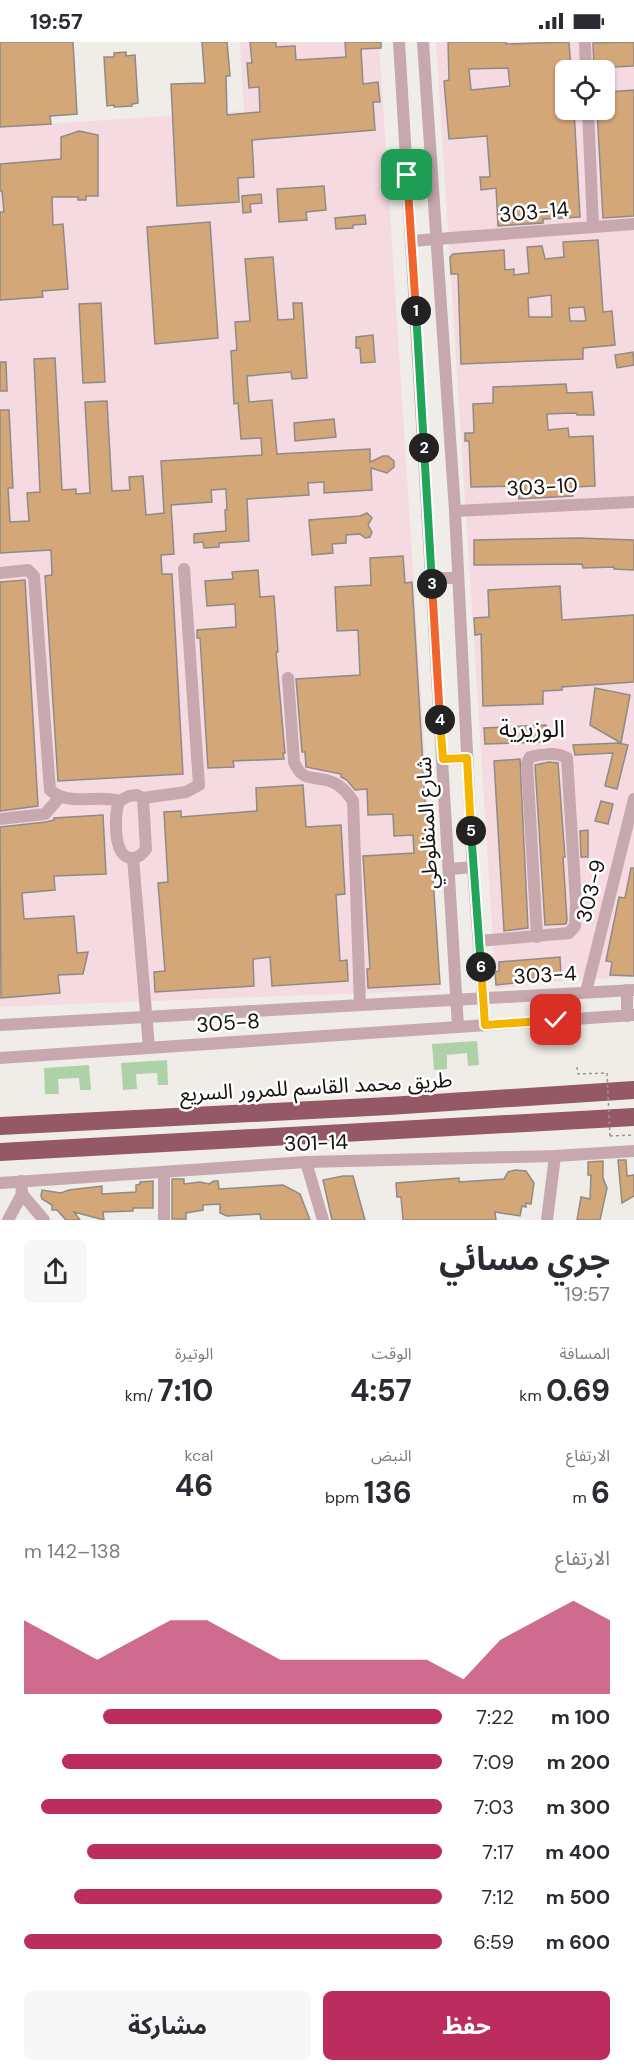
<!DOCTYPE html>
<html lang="ar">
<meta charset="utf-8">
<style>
body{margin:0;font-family:"DM Sans","Noto Sans Arabic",sans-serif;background:#f7f7f7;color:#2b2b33;direction:rtl;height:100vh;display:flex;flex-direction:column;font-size:22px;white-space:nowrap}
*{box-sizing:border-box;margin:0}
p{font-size:20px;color:#7c7c81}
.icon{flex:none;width:33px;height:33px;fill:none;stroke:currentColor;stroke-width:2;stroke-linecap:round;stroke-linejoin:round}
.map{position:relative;height:1178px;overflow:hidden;direction:ltr}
.side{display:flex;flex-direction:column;background:#fff;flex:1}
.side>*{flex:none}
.fabs{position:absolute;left:555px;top:18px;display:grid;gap:12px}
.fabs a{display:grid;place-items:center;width:60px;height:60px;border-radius:9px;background:#fff;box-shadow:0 2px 4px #0004;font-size:30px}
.pin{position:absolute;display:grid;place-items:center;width:51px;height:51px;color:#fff;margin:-26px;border-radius:12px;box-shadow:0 3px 9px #0006}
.km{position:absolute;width:30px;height:30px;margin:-15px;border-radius:50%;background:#222;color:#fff;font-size:16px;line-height:30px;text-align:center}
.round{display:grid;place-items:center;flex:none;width:63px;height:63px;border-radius:9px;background:#f7f7f7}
.summary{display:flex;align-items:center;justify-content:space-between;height:102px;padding:0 24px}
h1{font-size:33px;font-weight:700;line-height:45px}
.stats{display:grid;grid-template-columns:repeat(3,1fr);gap:9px;height:102px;padding:6px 24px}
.stats div{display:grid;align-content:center}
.stats b{font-size:30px;font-weight:700}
.stats small{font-size:16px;font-weight:400}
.stats p{font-size:16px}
.chart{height:168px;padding:12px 24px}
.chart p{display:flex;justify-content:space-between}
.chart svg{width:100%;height:108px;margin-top:6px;fill:#bb2d5f;opacity:.7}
.button{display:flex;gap:12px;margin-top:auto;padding:12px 24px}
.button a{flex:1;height:69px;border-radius:9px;background:#bb2d5f;color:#fff;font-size:24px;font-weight:700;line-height:69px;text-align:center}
.button a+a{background:#f7f7f7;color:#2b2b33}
ul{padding:0 24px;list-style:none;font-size:20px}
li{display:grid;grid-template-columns:96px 72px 1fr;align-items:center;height:45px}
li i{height:15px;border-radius:8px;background:#bb2d5f}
.status{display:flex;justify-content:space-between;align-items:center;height:42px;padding:0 30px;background:#fff;direction:ltr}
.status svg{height:16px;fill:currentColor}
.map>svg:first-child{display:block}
.industrial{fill:#f5dbe1;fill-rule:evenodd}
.green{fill:#add2a8}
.building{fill:#d4a779;stroke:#8f8a86;stroke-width:1.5;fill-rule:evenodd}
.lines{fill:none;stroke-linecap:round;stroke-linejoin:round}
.path{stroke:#989591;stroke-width:1.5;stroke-dasharray:3 3;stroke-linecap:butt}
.minor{stroke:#c6a8ae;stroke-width:12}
.highway{stroke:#945867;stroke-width:18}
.path-bridge{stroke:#989591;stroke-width:1.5;stroke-dasharray:3 3;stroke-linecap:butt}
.split-1-casing{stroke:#fff;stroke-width:12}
.split-2-casing{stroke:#fff;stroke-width:12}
.split-3-casing{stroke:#fff;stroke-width:12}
.split-4-casing{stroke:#fff;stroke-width:12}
.split-5-casing{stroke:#fff;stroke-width:12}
.split-6-casing{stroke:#fff;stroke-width:12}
.split-7-casing{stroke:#fff;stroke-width:12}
.split-1{stroke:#f0652b;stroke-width:8}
.split-2{stroke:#22a559;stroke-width:8}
.split-3{stroke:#22a559;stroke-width:8}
.split-4{stroke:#f0652b;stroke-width:8}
.split-5{stroke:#f5b400;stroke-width:8}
.split-6{stroke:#22a559;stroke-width:8}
.split-7{stroke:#f5b400;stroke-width:8}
.labels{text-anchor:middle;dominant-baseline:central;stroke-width:5;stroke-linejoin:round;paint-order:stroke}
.street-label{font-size:21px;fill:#151312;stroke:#fff}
.quarter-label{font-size:24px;fill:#151312;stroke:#fff}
</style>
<div class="status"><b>19:57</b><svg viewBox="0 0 49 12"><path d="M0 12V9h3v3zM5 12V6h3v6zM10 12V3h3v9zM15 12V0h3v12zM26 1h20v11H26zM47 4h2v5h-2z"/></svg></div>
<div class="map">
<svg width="634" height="1178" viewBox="0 0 634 1178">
<rect width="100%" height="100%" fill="#f0ece7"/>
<!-- industrial -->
<g class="industrial">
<polygon points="240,0 379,0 440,948 0,965 0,85 244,69"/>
<path d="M436,0H634V935L572,938L496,947ZM566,28H604V68H566Z"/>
</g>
<!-- green -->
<g class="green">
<polygon points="477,999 479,1023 468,1024 467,1011 447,1013 447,1027 434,1028 432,1002"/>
<polygon points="167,1018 168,1043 158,1043 157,1031 136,1032 137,1047 123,1048 121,1021"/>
<polygon points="89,1023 91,1048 80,1048 79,1036 58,1037 59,1052 45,1052 44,1026"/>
</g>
<!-- building -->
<g class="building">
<polygon points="0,0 73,0 77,72 50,74 51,82 0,85"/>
<polygon points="202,0 227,0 230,34 226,34 227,73 260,70 259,45 249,46 247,21 252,21 250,0 276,0 276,5 295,4 296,18 346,15 345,0 381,0 381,6 361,7 363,42 378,40 380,60 373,60 375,88 252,98 254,135 238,136 239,160 177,164 171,42 205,41"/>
<path d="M448,0H506V2L569,0L571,28H566V68H574L580,175L543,177V181L498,184L496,146L481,148L480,135H490L487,94L449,97L444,39L449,38ZM508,26L510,44L471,48L469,27Z"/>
<polygon points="634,0 634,24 613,25 613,28 594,28 593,1"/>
<polygon points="126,10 126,14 135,13 138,61 132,62 132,64 114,65 114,63 107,64 104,15 114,15 114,11"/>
<polygon points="634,48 634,174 603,176 597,68 604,68 604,61 608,61 608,50"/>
<polygon points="79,89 98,93 98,154 86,154 86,158 78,158 78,155 52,155 53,183 63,182 68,247 42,249 43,255 0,258 0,170 4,170 2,149 0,149 0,122 61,117 61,95"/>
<polygon points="324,144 326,168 306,170 307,178 279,180 277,147"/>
<polygon points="261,152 262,161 250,162 251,170 243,171 242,154"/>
<polygon points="365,173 366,182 353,183 353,186 336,187 335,176"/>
<polygon points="210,180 218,296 155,302 147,185"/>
<path d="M598,198L603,270L612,269L615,303L583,306V317L461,322L458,232H451L450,215L453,212L504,208L505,228L514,227V233L529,231L527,205L542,204L545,217L564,215L563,200ZM551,253L552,275H529L528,256ZM584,265L586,279H570L569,266Z"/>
<polygon points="273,215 278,278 294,277 293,261 302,261 307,336 292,337 291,330 247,334 249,360 272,358 277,412 370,407 370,420 383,414 388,414 394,419 394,425 387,431 371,426 372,448 324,451 324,440 308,441 309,453 247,457 249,499 219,501 219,505 204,506 203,500 194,501 194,492 226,489 225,468 227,468 226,447 211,448 212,460 171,463 174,512 161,513 162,532 172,532 183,732 58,739 45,534 52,533 51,508 0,511 0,368 9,368 13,446 8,446 10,480 29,479 27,451 40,450 34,317 55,316 62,448 76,447 76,452 90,451 85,360 107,359 112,449 130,448 129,435 143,434 146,473 164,471 161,419 262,413 261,396 241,397 238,361 234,362 231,309 237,308 235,280 250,279 245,217"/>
<polygon points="101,261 105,340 83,341 79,262"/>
<polygon points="373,293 375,320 361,321 360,306 356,306 356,295"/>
<polygon points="633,310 634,323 617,326 615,313"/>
<polygon points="0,320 6,320 7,349 0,349"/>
<polygon points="566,342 567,351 592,350 594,373 577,373 576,371 547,372 548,388 568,386 569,395 593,394 595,444 572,445 573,454 519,457 518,444 471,445 469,399 465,399 465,391 474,391 473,362 493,361 493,345"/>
<polygon points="334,377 336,395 295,399 294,381"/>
<polygon points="367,471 372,476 368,483 372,490 370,495 365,496 360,492 346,493 346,501 332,502 333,511 312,513 309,478 360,474"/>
<polygon points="579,496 634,498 634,528 614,527 614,525 583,526 582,522 474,523 474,498"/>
<polygon points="403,514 405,541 412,540 426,774 429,774 440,942 368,946 367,927 370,927 363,814 414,811 413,793 394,794 393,772 368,773 367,747 355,748 347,738 341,735 341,732 306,725 305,710 302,710 296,637 360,633 358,588 337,589 335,545 371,543 370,516"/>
<polygon points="258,528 260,555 274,554 278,610 276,610 285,711 283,711 284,717 233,719 234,725 208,726 200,596 197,596 197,588 236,585 235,562 207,564 205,539 233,537 232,530"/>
<polygon points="25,538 38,764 0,769 0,540"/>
<polygon points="560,544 562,578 634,573 634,640 562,645 562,648 543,649 543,662 483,664 481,592 475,593 474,576 489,575 488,548"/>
<polygon points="595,646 630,653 621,701 590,683"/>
<polygon points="546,683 547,700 485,702 484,686"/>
<polygon points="618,701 628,703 617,747 605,744 613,711 575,713 573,703"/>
<polygon points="520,717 528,886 504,889 494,719"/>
<polygon points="549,720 558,721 565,815 563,815 567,878 566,882 545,883 535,723"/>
<polygon points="303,743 306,785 341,783 345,852 336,853 340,919 347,918 348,939 272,944 270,915 253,917 254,944 155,950 154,930 165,929 158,841 168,840 164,770 181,769 181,775 257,769 256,746"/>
<polygon points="601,759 613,762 608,782 595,779"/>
<polygon points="103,773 106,832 54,834 55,848 22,851 24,877 74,874 77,911 88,910 83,932 58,933 60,951 1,956 0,785 46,780 54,778 54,776"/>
<polygon points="588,788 588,815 581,815 580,789"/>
<polygon points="631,826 634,826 634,934 610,933 612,920 606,919 609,904 619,855 625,856"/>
<polygon points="560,915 561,934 525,937 525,940 496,943 495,930 499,929 499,920"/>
<polygon points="618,1118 626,1118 627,1134 634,1133 634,1154 622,1161"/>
<polygon points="603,1119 603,1136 607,1146 600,1178 577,1178 581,1155 590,1157 591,1133 588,1133 588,1120"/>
<polygon points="515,1128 526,1129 534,1141 531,1162 526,1161 526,1165 522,1164 520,1174 495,1170 496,1178 403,1178 401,1155 397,1155 396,1141 459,1136 459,1140 504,1137 508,1130"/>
<polygon points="343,1134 353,1134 365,1178 332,1178 323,1138"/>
<polygon points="172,1137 184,1137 184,1142 200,1140 209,1142 214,1139 218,1139 219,1147 283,1143 300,1152 310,1178 261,1178 260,1172 227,1174 220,1171 220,1162 203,1163 203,1168 186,1171 186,1177 172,1177"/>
<polygon points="153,1139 153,1166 133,1166 133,1169 103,1170 104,1178 74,1170 80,1178 66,1178 57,1168 52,1168 52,1163 42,1157 41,1154 42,1148 61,1151 69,1148 102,1144 102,1152 136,1150 136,1143 140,1142 140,1140"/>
</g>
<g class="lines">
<!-- path -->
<g class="path">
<polyline points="577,1025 578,1032 607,1031"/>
<polyline points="610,1094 634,1093"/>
</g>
<!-- minor -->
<g class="minor">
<polyline points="399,0 458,985"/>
<polyline points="423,0 455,469 472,811 485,983"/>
<polyline points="585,0 586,28"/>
<polyline points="588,68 593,184"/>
<polyline points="411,199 634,182"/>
<polyline points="455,469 634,460"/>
<path d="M0,531L28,528L34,534L50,748C69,765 96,752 119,759"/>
<polyline points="432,536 458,536"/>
<path d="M288,636L294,720C302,739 310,734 326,738C339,741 346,749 353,759L360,963"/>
<polyline points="443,717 467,716"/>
<path d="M137,753L143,756L146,807C142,813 137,817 130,816C112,812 115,772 119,759L129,754Z"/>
<polyline points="143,756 186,750 199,743 184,527"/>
<polyline points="0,777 45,772 59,756"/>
<polyline points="133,816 149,1006"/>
<polyline points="450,827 473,825"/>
<path d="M479,899L569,891L575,884L576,861L567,716C557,710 540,712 530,715L527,721L537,895"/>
<polyline points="627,948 627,974"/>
<polyline points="586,950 634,757"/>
<polyline points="0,983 634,948"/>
<polyline points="0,1016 634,973"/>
<polyline points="306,1120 323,1178"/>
<polyline points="0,1141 306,1120 555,1114 634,1109"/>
<polyline points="22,1152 44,1178"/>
<polyline points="8,1178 22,1152 21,1139"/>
<polyline points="164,1178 164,1130"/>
<polyline points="547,1178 555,1114"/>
</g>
<!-- highway -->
<g class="highway">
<polyline points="0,1084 389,1064 634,1048"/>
<polyline points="0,1110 634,1075"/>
</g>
<!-- path-bridge -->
<polyline class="path-bridge" points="607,1031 610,1094"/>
</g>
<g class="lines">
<defs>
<polyline id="split-1" points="407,133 416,269"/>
<polyline id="split-2" points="416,269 424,406"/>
<polyline id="split-3" points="424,406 432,542"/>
<polyline id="split-4" points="432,542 440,678"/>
<polyline id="split-5" points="440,678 443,717 467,716 471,789"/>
<polyline id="split-6" points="471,789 481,925"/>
<polyline id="split-7" points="481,925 485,983 556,978"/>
</defs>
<!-- split-1 casing -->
<use href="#split-1" class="split-1-casing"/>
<!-- split-2 casing -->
<use href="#split-2" class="split-2-casing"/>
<!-- split-3 casing -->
<use href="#split-3" class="split-3-casing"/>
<!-- split-4 casing -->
<use href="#split-4" class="split-4-casing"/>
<!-- split-5 casing -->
<use href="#split-5" class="split-5-casing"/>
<!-- split-6 casing -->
<use href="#split-6" class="split-6-casing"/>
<!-- split-7 casing -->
<use href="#split-7" class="split-7-casing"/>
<!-- split-1 -->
<use href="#split-1" class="split-1"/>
<!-- split-2 -->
<use href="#split-2" class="split-2"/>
<!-- split-3 -->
<use href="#split-3" class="split-3"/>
<!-- split-4 -->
<use href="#split-4" class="split-4"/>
<!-- split-5 -->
<use href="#split-5" class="split-5"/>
<!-- split-6 -->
<use href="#split-6" class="split-6"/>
<!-- split-7 -->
<use href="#split-7" class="split-7"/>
</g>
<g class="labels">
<!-- street labels -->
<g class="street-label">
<text transform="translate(534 170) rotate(-5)">303-14</text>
<text transform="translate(542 445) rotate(-3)">303-10</text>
<text transform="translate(427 781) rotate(-93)">شارع المنفلوطي</text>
<text transform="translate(591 849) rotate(-76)">303-9</text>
<text transform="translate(545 933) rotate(-3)">303-4</text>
<text transform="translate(228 981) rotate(-4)">305-8</text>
<text transform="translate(316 1045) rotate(-3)">طريق محمد القاسم للمرور السريع</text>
<text transform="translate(316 1101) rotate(-2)">301-14</text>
</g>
<!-- quarter labels -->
<g class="quarter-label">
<text x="532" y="686">الوزيرية</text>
</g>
</g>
</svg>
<div class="fabs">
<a><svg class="icon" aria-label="locate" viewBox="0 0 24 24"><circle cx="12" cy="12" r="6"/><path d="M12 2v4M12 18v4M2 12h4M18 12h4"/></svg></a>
</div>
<div class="pin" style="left:407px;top:133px;background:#1e9e55"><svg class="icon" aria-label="arrive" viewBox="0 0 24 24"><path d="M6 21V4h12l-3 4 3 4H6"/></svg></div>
<div class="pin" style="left:556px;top:978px;background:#d93025"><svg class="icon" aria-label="check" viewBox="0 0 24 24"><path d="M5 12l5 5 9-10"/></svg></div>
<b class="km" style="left:416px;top:269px">1</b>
<b class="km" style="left:424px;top:406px">2</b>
<b class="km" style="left:432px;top:542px">3</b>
<b class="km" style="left:440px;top:678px">4</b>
<b class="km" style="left:471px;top:789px">5</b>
<b class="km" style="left:481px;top:925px">6</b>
</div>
<section class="side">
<div class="summary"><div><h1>جري مسائي</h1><p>19:57</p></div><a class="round"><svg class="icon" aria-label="share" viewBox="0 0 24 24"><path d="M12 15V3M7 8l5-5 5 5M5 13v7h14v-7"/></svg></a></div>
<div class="stats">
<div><p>المسافة</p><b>0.69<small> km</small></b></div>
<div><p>الوقت</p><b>4:57</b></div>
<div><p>الوتيرة</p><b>7:10<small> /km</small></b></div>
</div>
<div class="stats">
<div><p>الارتفاع</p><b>6<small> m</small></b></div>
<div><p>النبض</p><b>136<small> bpm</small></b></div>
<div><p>kcal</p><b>46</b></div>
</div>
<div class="chart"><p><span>الارتفاع</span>138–142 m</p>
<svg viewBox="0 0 160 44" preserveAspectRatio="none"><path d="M0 44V14L10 22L20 30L30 22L40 14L50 14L60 22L70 30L80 30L90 30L100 30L110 30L120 38L130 22L140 14L150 6L160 14V44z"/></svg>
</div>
<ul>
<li><b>100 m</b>7:22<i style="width:81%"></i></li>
<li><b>200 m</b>7:09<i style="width:91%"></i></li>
<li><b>300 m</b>7:03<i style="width:96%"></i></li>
<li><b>400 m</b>7:17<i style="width:85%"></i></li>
<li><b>500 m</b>7:12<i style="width:88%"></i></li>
<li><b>600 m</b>6:59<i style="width:100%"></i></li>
</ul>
<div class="button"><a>حفظ</a><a>مشاركة</a></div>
</section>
